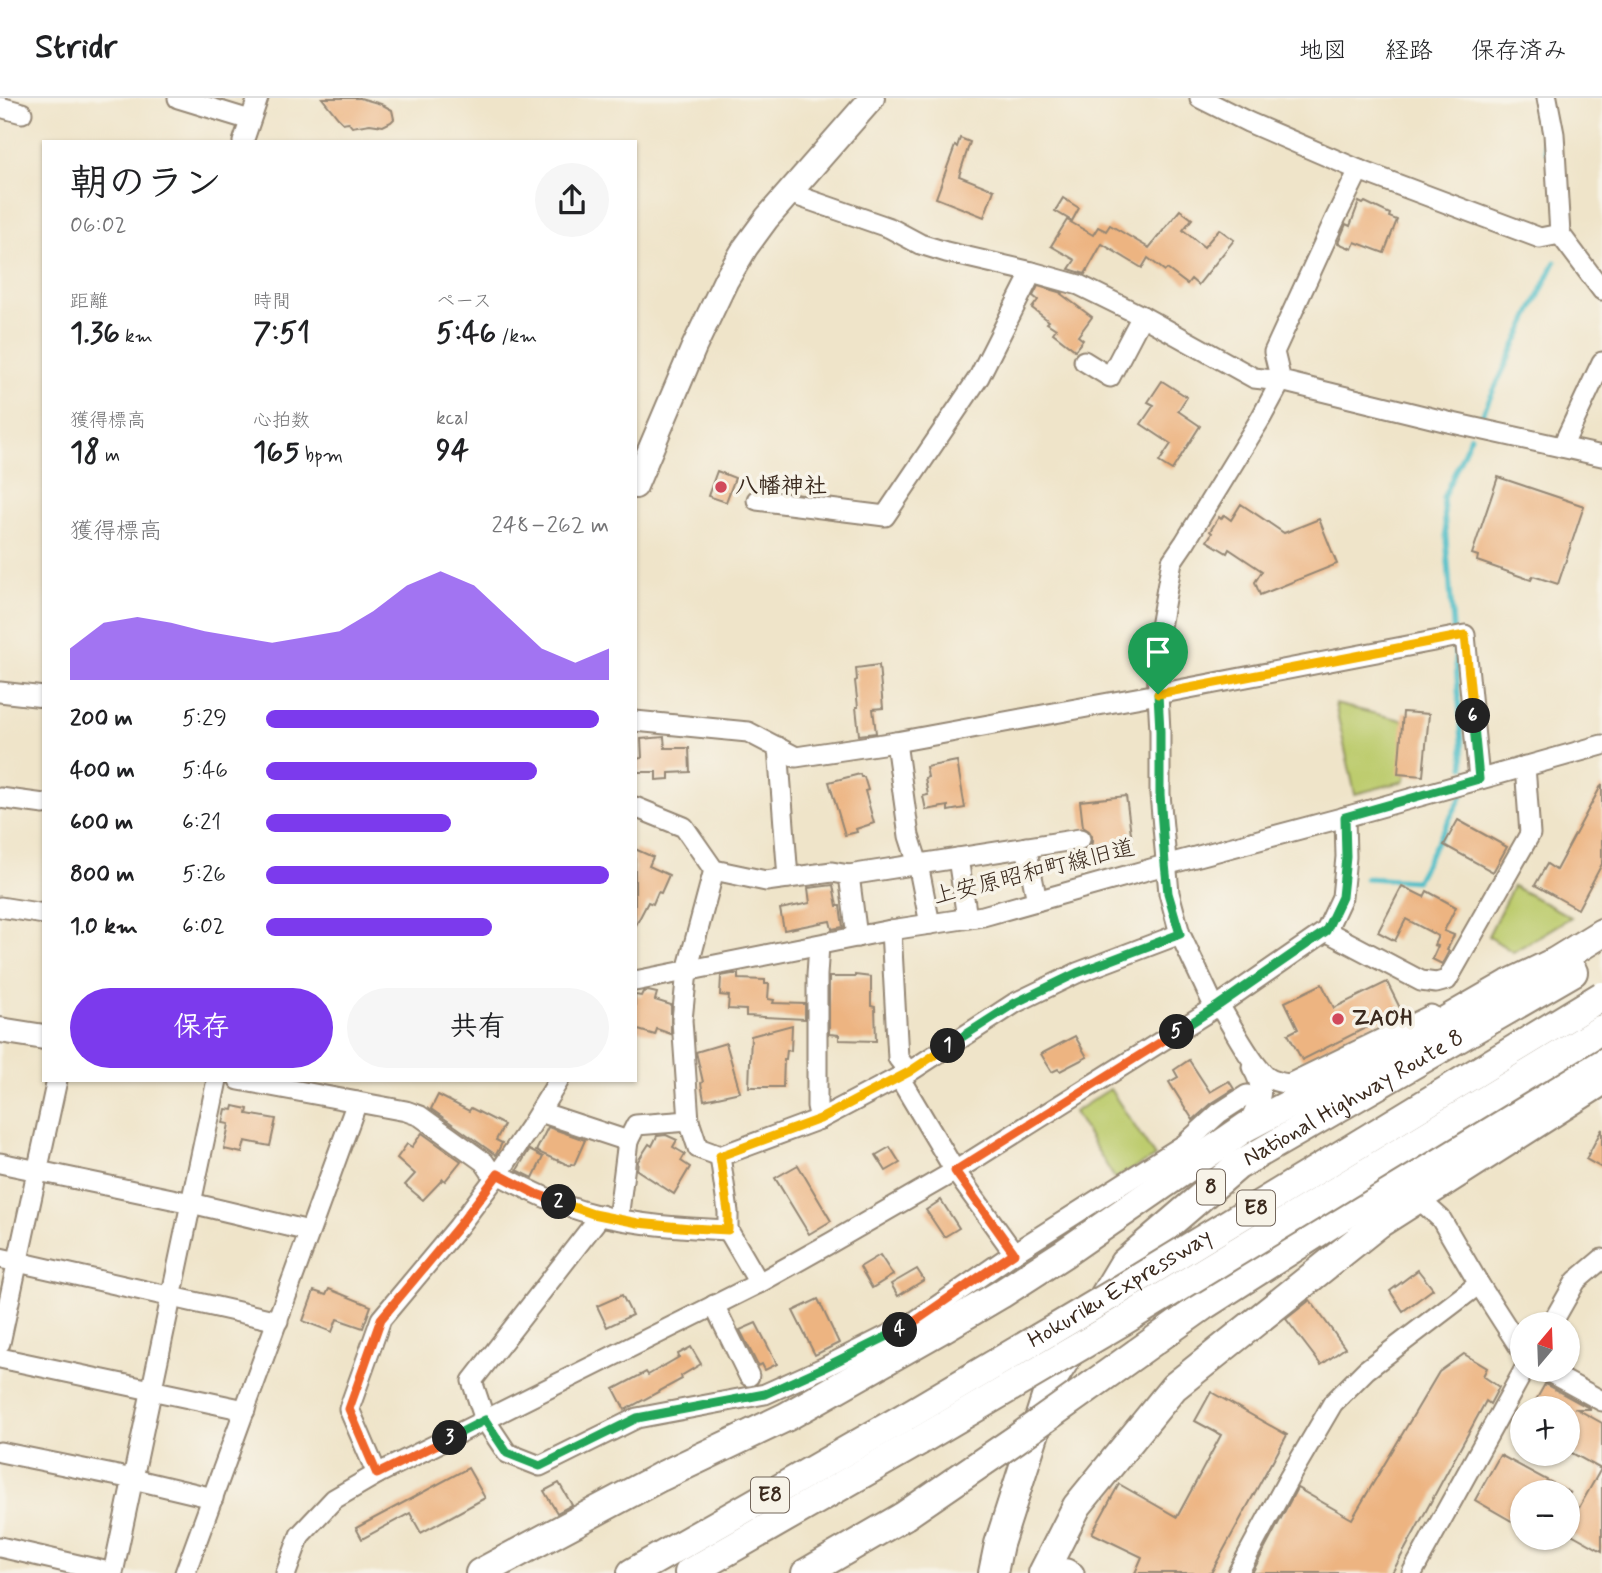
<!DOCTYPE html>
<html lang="ja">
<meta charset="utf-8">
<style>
body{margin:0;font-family:Mynerve,"Klee One",sans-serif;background:#f6f6f6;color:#202124;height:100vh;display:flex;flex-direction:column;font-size:26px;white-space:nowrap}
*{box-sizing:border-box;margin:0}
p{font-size:23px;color:#757577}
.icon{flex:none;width:38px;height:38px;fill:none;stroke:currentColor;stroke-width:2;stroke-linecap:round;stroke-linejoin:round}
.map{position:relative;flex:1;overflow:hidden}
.details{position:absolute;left:42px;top:42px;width:595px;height:942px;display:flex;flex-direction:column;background:#fff;border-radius:0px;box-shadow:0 2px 5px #0004}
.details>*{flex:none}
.needle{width:46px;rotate:19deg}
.controls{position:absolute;left:1510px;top:1214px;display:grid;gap:14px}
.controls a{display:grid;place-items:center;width:70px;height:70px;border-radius:50%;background:#fff;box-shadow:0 2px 5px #0004;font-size:35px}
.pin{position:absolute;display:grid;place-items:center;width:60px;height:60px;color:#fff;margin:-72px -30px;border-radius:50% 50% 50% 0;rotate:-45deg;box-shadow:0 0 7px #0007}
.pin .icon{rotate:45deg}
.km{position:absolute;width:35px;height:35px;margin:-18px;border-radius:50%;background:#222;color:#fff;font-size:19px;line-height:35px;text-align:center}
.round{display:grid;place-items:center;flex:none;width:74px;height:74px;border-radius:37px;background:#f6f6f6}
.head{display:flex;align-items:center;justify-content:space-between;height:119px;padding:0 28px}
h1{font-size:38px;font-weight:700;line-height:52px}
.figures{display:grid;grid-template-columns:repeat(3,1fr);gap:10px;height:119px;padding:7px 28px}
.figures div{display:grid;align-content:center}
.figures b{font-size:30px;font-weight:700}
.figures small{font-size:19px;font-weight:400}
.figures p{font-size:19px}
.chart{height:196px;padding:14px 28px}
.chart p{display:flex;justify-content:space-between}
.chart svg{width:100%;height:126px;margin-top:7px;fill:#7c3aed;opacity:.7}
.cta{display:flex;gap:14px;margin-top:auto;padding:14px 28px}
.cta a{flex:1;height:80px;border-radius:42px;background:#7c3aed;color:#fff;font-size:28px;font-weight:700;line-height:80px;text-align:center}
.cta a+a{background:#f6f6f6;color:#202124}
ul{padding:0 28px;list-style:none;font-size:23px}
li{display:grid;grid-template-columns:112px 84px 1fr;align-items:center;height:52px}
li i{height:18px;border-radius:9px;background:#7c3aed}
header{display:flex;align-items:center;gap:42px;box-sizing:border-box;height:98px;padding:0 35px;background:#fff;border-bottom:2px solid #e0e0e0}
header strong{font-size:33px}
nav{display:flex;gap:38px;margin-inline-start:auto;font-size:24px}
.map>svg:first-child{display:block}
.green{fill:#bdcc6e;stroke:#7c7b46;stroke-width:2}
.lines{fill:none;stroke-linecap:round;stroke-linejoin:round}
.stream{stroke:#50bec7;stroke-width:5}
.building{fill:#edb481}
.minor-casing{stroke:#958774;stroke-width:23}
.major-casing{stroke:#958774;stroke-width:28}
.highway-casing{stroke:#958774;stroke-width:32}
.minor{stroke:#fff;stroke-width:19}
.major{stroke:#fff;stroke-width:24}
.highway{stroke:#fff;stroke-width:28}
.highway-bridge-casing{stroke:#958774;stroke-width:32;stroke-linecap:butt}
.highway-bridge{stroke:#fff;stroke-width:28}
.split-1-casing{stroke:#fff;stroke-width:14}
.split-2-casing{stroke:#fff;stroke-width:14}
.split-3-casing{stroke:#fff;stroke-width:14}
.split-4-casing{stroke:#fff;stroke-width:14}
.split-5-casing{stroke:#fff;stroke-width:14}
.split-6-casing{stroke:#fff;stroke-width:14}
.split-7-casing{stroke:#fff;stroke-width:14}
.split-1{stroke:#22a559;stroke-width:9}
.split-2{stroke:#f5b400;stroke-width:9}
.split-3{stroke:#f0652b;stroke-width:9}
.split-4{stroke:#22a559;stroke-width:9}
.split-5{stroke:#f0652b;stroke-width:9}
.split-6{stroke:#22a559;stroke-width:9}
.split-7{stroke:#f5b400;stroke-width:9}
.poi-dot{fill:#d1495b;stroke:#f7f3e8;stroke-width:2.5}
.labels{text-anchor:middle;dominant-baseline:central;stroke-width:7;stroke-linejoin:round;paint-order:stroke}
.shield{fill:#f7f3e8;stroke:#73665b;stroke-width:2}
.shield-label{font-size:21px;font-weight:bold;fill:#3b2a1e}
.poi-label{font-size:23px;font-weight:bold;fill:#3b2a1e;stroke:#f7f3e8;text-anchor:start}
.street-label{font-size:23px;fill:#3b2a1e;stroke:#f7f3e8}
</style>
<header>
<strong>Stridr</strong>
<nav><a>地図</a><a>経路</a><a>保存済み</a></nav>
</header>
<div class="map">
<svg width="1602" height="1475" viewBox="0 0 1602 1475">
<rect width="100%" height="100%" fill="#f7f3e8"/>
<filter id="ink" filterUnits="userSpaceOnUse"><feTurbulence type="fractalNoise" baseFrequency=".0143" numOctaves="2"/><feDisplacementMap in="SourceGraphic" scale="14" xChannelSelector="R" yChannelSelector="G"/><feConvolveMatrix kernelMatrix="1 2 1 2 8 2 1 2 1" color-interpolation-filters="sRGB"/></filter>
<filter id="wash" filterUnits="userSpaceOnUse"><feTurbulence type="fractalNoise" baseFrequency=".00686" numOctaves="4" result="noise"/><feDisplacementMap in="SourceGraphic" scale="28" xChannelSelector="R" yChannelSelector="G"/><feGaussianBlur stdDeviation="1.57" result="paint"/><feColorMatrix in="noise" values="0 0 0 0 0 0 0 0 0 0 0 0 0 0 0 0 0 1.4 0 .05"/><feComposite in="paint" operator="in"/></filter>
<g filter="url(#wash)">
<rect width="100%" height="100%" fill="#efe4c9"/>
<!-- green -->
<g class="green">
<polygon points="1335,606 1410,624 1405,683 1355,696"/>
<polygon points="1513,788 1571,819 1513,854 1488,838"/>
<polygon points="1110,991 1155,1059 1115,1081 1074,1014"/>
</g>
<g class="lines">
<!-- stream -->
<g class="stream">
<polyline points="1536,0 1546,54"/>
<polyline points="1480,321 1555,164"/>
<polyline points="1464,669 1443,400 1471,338"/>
<polyline points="1366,780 1416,783 1462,698"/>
</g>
</g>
<g id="blocks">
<!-- building -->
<g class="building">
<polygon points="322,0 360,0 381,6 392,12 394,21 391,24 383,28 370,26 352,29 348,24 343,25 338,20"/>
<polygon points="960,40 970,44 959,78 994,92 984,119 936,100 955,48 957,49"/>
<polygon points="1063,100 1079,110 1072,123 1055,113"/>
<polygon points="1359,104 1363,106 1365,104 1390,116 1389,119 1397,122 1384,155 1355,144 1352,151 1338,145 1346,126 1350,128"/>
<polygon points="1180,112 1192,121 1183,132 1204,149 1219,131 1234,142 1198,187 1191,181 1187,186 1167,171 1165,173 1148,160 1142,170 1102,146 1085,176 1069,171 1075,162 1051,148 1067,122 1093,137 1098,129 1106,133 1110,127 1149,150"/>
<polygon points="1038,188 1062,195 1061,196 1092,219 1078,238 1083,242 1075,252 1053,235 1056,231 1047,225 1049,223 1032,210 1038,202 1033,198"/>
<polygon points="1162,283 1187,299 1178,313 1200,328 1172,372 1159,364 1171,346 1141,326 1154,307 1148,304"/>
<polygon points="717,373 735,380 726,404 708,398"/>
<polygon points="1498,379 1584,408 1558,486 1533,478 1531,482 1477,463 1478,458 1472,456"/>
<polygon points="1241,406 1284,435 1319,421 1337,466 1260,497 1255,484 1262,473 1229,451 1227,455 1207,443 1212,435 1210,433 1219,419 1221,421 1224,417 1231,422"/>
<polygon points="879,567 883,610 873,611 876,635 859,637 856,609 858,609 855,583 857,582 856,570"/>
<polygon points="1403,614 1429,616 1423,678 1398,676"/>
<polygon points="664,639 665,650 689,650 690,674 669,675 669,681 656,682 656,674 635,674 635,661 642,660 641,641"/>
<polygon points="957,663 965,710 948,713 948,708 926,712 923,698 928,697 925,680 928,679 926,669"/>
<polygon points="860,676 861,679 864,679 868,692 865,693 874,725 856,731 857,734 845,737 829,684"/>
<polygon points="1602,686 1602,766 1578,811 1535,787 1547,766 1556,772"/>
<polygon points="1126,698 1132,743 1089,749 1092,745 1092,738 1089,733 1083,729 1080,703"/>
<polygon points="1458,722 1507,749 1493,774 1444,747"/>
<polygon points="635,751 653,759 649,768 669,777 661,795 658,794 653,806 648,804 635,829"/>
<polygon points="833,787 837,808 840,808 843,829 832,831 830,823 784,832 780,811 810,805 808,790"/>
<polygon points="1402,788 1424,799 1427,793 1456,809 1444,833 1454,837 1447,852 1449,853 1442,866 1432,861 1438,848 1434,847 1438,838 1406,821 1395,843 1378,834"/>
<polygon points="732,876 738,876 738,881 765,882 765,886 769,886 768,901 774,902 773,905 805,906 805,921 746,918 746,912 728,911 729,898 720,897 721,878"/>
<polygon points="855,877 871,879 871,908 875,909 876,943 839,942 839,937 829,936 829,879 855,879"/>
<polygon points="1387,884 1401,912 1302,962 1288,936 1298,931 1285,904 1322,886 1334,910"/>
<polygon points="648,893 657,895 655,902 671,907 671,936 657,931 655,937 635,931 635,897 641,898 643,894"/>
<polygon points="792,927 791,953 787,952 786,961 784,961 783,989 749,989 751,938"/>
<polygon points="1075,938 1087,959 1060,973 1058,971 1052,974 1041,956"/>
<polygon points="726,945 740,994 704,1002 701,985 703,984 696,954"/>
<polygon points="1189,962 1210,994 1229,983 1234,991 1212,1005 1193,1022 1169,984 1178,979 1174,972"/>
<polygon points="438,997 469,1013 471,1010 504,1027 496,1042 502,1045 496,1057 431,1011"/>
<polygon points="234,1008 248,1011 247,1016 276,1021 270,1048 245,1043 242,1055 224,1051 229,1026 223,1025 226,1011 233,1012"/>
<polygon points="548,1029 585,1042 574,1067 571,1066 570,1068 558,1062 558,1063 536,1053"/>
<polygon points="1602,1031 1602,1070 1586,1061"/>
<polygon points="422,1035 461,1063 445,1083 443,1081 423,1102 405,1087 415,1076 397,1060 407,1046 412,1049"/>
<polygon points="666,1037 677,1042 673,1049 685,1056 681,1063 690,1069 674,1096 637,1072 638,1063 649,1046 652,1048 657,1038"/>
<polygon points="890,1049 900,1065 886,1073 876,1057"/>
<polygon points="529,1052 543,1059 533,1080 517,1072"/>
<polygon points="798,1067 831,1123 809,1136 775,1080"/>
<polygon points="941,1102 959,1130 944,1139 926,1112"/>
<polygon points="880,1157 893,1177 872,1190 860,1169"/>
<polygon points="917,1171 924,1182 898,1198 891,1186"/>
<polygon points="1418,1172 1433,1191 1403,1213 1390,1193"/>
<polygon points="329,1191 371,1208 363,1230 337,1221 332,1234 303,1223 314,1193 326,1197"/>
<polygon points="622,1197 632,1217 607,1229 597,1208"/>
<polygon points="818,1201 839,1245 815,1257 793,1213"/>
<polygon points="1310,1202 1345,1250 1321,1267 1286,1221"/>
<polygon points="756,1225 777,1266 765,1272 762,1266 758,1268 740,1232"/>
<polygon points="691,1249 701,1266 681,1278 682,1281 625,1312 614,1291 646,1274 648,1277 679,1259 678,1256"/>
<polygon points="1464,1256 1487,1270 1483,1278 1499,1289 1490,1306 1486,1303 1392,1475 1252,1475 1297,1390 1352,1421 1439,1274"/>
<polygon points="1545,1286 1591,1311 1577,1311 1602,1325 1602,1453 1568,1434 1568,1429 1601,1371 1568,1353 1568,1311 1531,1311"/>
<polygon points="1211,1294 1287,1337 1272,1365 1271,1365 1211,1475 1135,1475 1142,1459 1092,1435 1119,1386 1177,1419 1221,1337 1195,1323"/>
<polygon points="1500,1357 1571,1395 1522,1395 1522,1429 1475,1402"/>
<polygon points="468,1370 485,1400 421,1435 410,1415 362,1441 356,1430"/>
<polygon points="559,1385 572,1407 557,1415 544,1393"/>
</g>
</g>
</g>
<g filter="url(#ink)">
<use href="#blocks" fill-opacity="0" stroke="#958774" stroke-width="2"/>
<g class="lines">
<defs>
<g id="minor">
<polyline points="178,0 250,22"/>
<polyline points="1200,0 1248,24 1359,72 1500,125 1540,140 1560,136"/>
<polyline points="1547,0 1554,36 1560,136 1602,192"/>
<polyline points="0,9 22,15"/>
<polyline points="243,44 258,0"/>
<polyline points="1032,174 1079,187 1142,218 1254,280 1281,283 1448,324 1602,358"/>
<polyline points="1084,263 1110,279 1142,218"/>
<polyline points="1562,349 1602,264"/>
<polyline points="757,402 885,418 979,279 1032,174 946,154 920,146 890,130 789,95"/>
<polyline points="0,594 44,599"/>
<polyline points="635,623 748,634 796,659 896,644 1158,596 1465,537 1479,681"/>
<polyline points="896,644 909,738 918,766 930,826"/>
<polyline points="778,649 788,780"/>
<polyline points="0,700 44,706"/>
<polyline points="635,709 684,729 714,772 766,783 832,774 849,777 1080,741"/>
<polyline points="1026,749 1037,803"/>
<polyline points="958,760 967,820"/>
<polyline points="714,772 687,873 682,922 689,1023 698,1050 720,1058"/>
<polyline points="849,777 857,839"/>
<polyline points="0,809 44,816"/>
<polyline points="891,832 898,960 909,974"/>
<polyline points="1326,833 1342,799 1346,759 1345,719"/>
<polyline points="819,847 817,877 817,1008 820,1021"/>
<polyline points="635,883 891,832 983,818 1165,767 1345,719 1602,647"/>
<path d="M1219,907C1231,926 1251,966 1267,979C1274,984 1282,985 1289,986L1431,917"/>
<polyline points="1215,910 1180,836 1169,795 1160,696 1160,633 1158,596 1157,545 1172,463 1185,444 1261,320 1281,283 1274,254 1336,119 1359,72"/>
<polyline points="899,979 955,1073 1014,1155 1185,1046 1219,1015 1247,997"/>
<polyline points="239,982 406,1013 420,1018 484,1064 495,1080"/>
<polyline points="540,1014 628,1043 636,1027 689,1023"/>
<path d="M1246,1029C1259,1004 1268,996 1252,969"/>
<polyline points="0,1065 191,1105 309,1133"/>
<path d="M498,1076C528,1092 560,1108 593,1116C637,1127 683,1130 728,1132"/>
<polyline points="1419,1101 1441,1121 1479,1186 1522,1253"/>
<polyline points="601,1117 472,1283 485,1322 507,1355 540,1368 637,1320 765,1296 823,1270 914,1224 1014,1155"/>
<polyline points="618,1121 628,1043"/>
<polyline points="0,1160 278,1223"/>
<polyline points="759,1185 728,1132 728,1114 720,1058 820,1021 909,974 1015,905 1077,875 1180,836"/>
<polyline points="714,1207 749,1278"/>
<polyline points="1551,1227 1576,1183 1602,1161"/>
<polyline points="0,1245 57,982"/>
<polyline points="0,1260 245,1312"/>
<polyline points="1545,1272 1602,1303"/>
<polyline points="0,1354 133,1381 213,1400"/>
<polyline points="377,1376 349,1311 381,1221 458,1129 498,1076 530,1029 559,982"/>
<polyline points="0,1449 113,1475 217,982"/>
<polyline points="1046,1469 1067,1471 1074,1475"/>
<polyline points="185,1475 357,1004"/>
<polyline points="286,1475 300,1437 334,1401 377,1376 759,1185 832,1144 955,1073 1219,907 1326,833 1421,883 1436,885 1447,882 1530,736 1525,668"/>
<polyline points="1238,1475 1289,1380 1333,1305 1366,1272 1479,1186"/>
<polyline points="1412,1475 1524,1272"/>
</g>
<g id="major">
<polyline points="635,388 694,249 726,182 745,150 767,120 872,0"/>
<polyline points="0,932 44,939"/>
</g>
<g id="highway">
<path id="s1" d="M1097,1210L1124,1165L1237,1068L1573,874"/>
<polyline points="1137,1255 1203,1208 1409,1076 1602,962"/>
<polyline points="480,1475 660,1379 786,1319 943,1230 1001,1196 1063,1156 1246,1029 1412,942 1509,886 1555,864 1602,835"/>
<polyline points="632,1475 907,1318"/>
<polyline points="689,1475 919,1343"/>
<polyline points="806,1475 904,1418"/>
<polyline points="993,1475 999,1446 1051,1284 1074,1248"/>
<polyline points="1043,1475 1077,1408 1174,1289 1378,1126 1602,983"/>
</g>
</defs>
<!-- minor casing -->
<use href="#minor" class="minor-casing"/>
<!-- major casing -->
<use href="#major" class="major-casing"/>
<!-- highway casing -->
<use href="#highway" class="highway-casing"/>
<!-- minor -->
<use href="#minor" class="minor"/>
<!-- major -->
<use href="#major" class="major"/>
<!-- highway -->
<use href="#highway" class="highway"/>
<defs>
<g id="highway-bridge">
<path id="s2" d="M907,1318L1118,1193L1602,898"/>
<polyline points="919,1343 1123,1223 1602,931"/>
<polyline points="904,1418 1015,1342 1137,1255"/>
</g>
</defs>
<!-- highway-bridge casing -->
<use href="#highway-bridge" class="highway-bridge-casing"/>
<!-- highway-bridge -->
<use href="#highway-bridge" class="highway-bridge"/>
</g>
</g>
<g class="lines" filter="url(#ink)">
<defs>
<polyline id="split-1" points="948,948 1015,905 1077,875 1180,836 1168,795 1165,766 1160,696 1160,633 1158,596"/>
<polyline id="split-2" points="559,1104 593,1116 638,1125 691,1130 728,1132 728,1114 720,1058 820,1021 909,974 948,948"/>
<polyline id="split-3" points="450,1340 377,1376 349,1311 381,1221 458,1129 498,1076 534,1095 559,1104"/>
<polyline id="split-4" points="450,1340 485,1322 507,1355 540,1368 637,1320 765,1296 823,1270 900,1232"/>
<polyline id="split-5" points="900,1232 914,1224 1014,1155 955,1073 1177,934"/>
<polyline id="split-6" points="1177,934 1219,907 1326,833 1342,799 1346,759 1345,719 1479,681 1473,618"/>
<polyline id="split-7" points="1158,596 1465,537 1473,618"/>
</defs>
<!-- split-1 casing -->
<use href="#split-1" class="split-1-casing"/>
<!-- split-2 casing -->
<use href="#split-2" class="split-2-casing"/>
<!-- split-3 casing -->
<use href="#split-3" class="split-3-casing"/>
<!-- split-4 casing -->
<use href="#split-4" class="split-4-casing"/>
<!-- split-5 casing -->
<use href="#split-5" class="split-5-casing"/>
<!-- split-6 casing -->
<use href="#split-6" class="split-6-casing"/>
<!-- split-7 casing -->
<use href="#split-7" class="split-7-casing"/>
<!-- split-1 -->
<use href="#split-1" class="split-1"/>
<!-- split-2 -->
<use href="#split-2" class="split-2"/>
<!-- split-3 -->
<use href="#split-3" class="split-3"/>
<!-- split-4 -->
<use href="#split-4" class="split-4"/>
<!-- split-5 -->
<use href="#split-5" class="split-5"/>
<!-- split-6 -->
<use href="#split-6" class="split-6"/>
<!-- split-7 -->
<use href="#split-7" class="split-7"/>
</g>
<!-- markers -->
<g class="poi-dot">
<circle cx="721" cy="389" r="7"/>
<circle cx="1338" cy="921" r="7"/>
</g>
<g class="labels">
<!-- shield labels -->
<g class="shield">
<rect x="1197" y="1071.5" width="28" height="35" rx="5"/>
<rect x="1237" y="1092.5" width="38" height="35" rx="5"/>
<rect x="751" y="1379.5" width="38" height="35" rx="5"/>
</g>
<g class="shield-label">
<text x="1211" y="1089">8</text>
<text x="1256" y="1110">E8</text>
<text x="770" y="1397">E8</text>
</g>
<!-- poi labels -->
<g class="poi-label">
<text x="735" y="389">八幡神社</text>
<text x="1352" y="921">ZAOH</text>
</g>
<!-- street labels -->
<g class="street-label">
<text transform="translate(1034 775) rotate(-14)">上安原昭和町線旧道</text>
<text stroke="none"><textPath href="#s1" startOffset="336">National Highway Route 8</textPath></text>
<text stroke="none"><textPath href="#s2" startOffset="248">Hokuriku Expressway</textPath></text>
</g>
</g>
</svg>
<div class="controls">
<a><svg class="needle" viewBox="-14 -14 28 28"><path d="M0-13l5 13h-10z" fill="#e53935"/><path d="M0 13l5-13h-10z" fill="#757577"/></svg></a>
<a>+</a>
<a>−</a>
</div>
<div class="pin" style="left:1158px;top:596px;background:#1e9e55"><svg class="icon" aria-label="arrive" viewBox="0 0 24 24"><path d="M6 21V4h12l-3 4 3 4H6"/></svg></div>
<b class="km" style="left:948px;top:948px">1</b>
<b class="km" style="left:559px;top:1104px">2</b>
<b class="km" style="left:450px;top:1340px">3</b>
<b class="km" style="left:900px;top:1232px">4</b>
<b class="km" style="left:1177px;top:934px">5</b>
<b class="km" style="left:1473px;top:618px">6</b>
<section class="details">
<div class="head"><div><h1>朝のラン</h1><p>06:02</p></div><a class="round"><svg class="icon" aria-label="share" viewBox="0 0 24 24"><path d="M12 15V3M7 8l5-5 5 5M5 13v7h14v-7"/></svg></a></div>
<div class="figures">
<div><p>距離</p><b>1.36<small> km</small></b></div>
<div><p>時間</p><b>7:51</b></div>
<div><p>ペース</p><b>5:46<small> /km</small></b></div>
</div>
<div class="figures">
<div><p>獲得標高</p><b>18<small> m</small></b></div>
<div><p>心拍数</p><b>165<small> bpm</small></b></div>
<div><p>kcal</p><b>94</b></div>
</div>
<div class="chart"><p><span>獲得標高</span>248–262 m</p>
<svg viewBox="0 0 160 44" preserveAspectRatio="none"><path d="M0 44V33L10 24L20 22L30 24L40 27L50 29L60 31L70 29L80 27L90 20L100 11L110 6L120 11L130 22L140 33L150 38L160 33V44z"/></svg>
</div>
<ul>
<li><b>200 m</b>5:29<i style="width:97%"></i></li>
<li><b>400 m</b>5:46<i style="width:79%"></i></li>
<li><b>600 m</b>6:21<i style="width:54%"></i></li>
<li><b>800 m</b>5:26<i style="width:100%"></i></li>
<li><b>1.0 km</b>6:02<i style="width:66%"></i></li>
</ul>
<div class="cta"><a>保存</a><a>共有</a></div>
</section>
</div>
